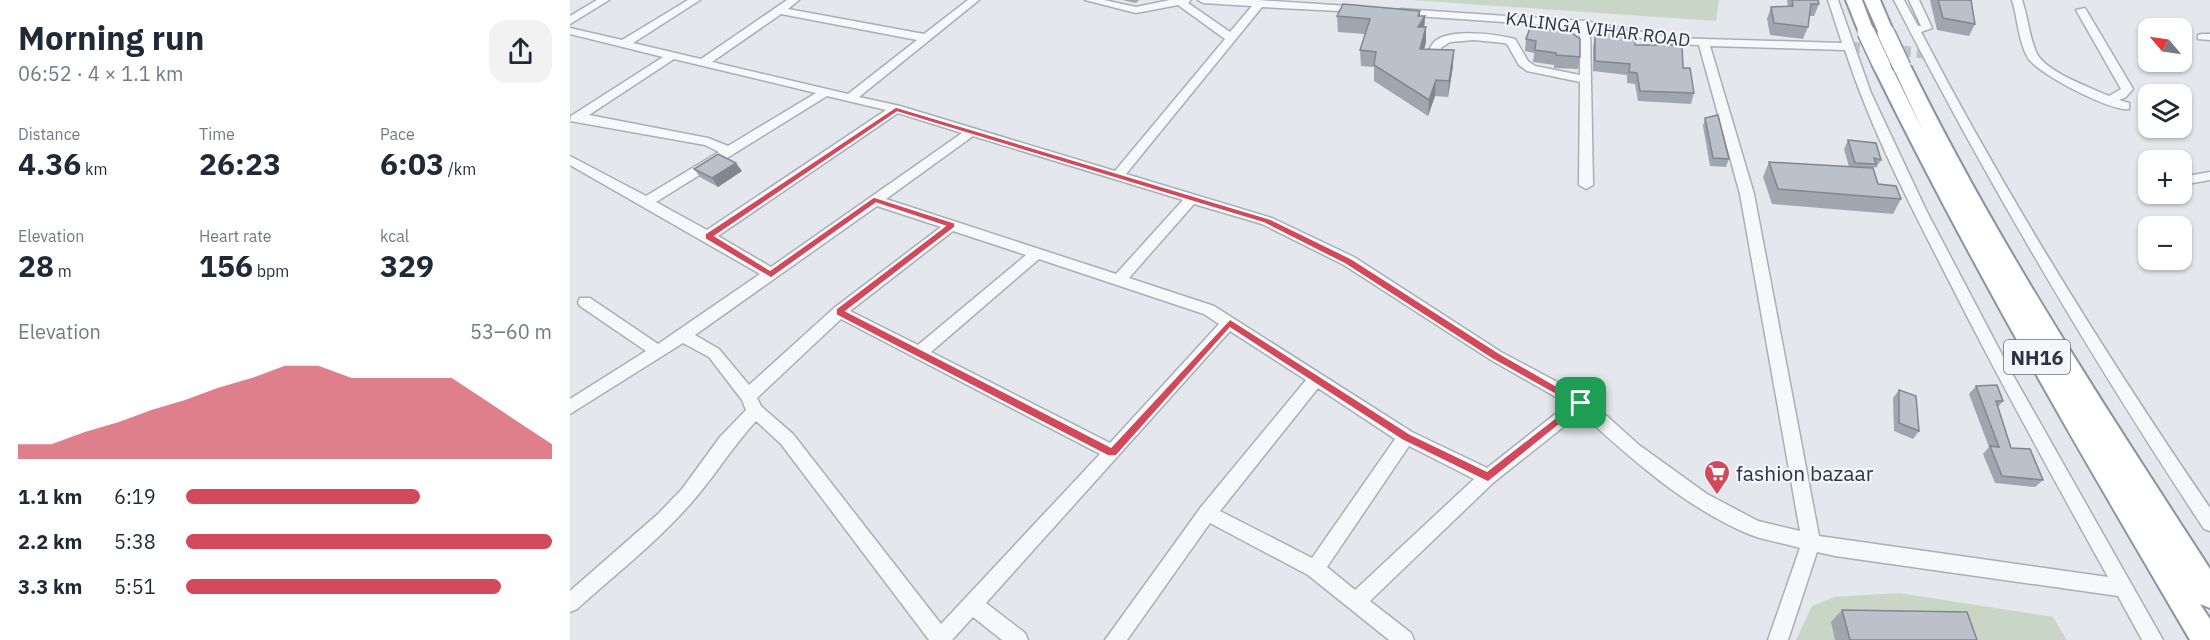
<!DOCTYPE html>
<meta charset="utf-8">
<style>
body{margin:0;font-family:"IBM Plex Sans",sans-serif;background:#f2f2f3;color:#1f2937;height:100vh;display:flex;flex-direction:column;font-size:22px;white-space:nowrap}
*{box-sizing:border-box;margin:0}
p{font-size:20px;color:#747a83}
.icon{flex:none;width:33px;height:33px;fill:none;stroke:currentColor;stroke-width:2;stroke-linecap:round;stroke-linejoin:round}
.map{position:relative;flex:1;overflow:hidden}
.panel{display:flex;flex-direction:column;background:#fff;width:570px}
.panel>*{flex:none}
.needle{width:39px;rotate:299deg}
.tools{position:absolute;left:1568px;top:18px;display:grid;gap:12px}
.tools a{display:grid;place-items:center;width:54px;height:54px;border-radius:12px;background:#fff;box-shadow:0 2px 4px #0004;font-size:30px}
.pin{position:absolute;display:grid;place-items:center;width:51px;height:51px;color:#fff;margin:-26px;border-radius:12px;box-shadow:0 3px 9px #0006}
.round{display:grid;place-items:center;flex:none;width:63px;height:63px;border-radius:18px;background:#f2f2f3}
.head{display:flex;align-items:center;justify-content:space-between;height:102px;padding:0 18px}
h1{font-size:33px;font-weight:800;line-height:45px}
.metrics{display:grid;grid-template-columns:repeat(3,1fr);gap:9px;height:102px;padding:6px 18px}
.metrics div{display:grid;align-content:center}
.metrics b{font-size:30px;font-weight:800}
.metrics small{font-size:16px;font-weight:400}
.metrics p{font-size:16px}
.chart{height:168px;padding:12px 18px}
.chart p{display:flex;justify-content:space-between}
.chart svg{width:100%;height:108px;margin-top:6px;fill:#d1495b;opacity:.7}
ul{padding:0 18px;list-style:none;font-size:20px}
li{display:grid;grid-template-columns:96px 72px 1fr;align-items:center;height:45px}
li i{height:15px;border-radius:8px;background:#d1495b}
main{display:flex;flex:1;min-height:0}
.map>svg:first-child{display:block}
.green{fill:#c9d6c5}
.lines{fill:none;stroke-linecap:round;stroke-linejoin:round}
.minor-tunnel{stroke:#bfc3cb;stroke-width:11;stroke-dasharray:11 6;stroke-linecap:butt}
.minor-casing{stroke:#a9aeb7;stroke-width:3}
.highway-casing{stroke:#8b94a3;stroke-width:4}
.minor{fill:#f7f8fa;fill-rule:evenodd}
.highway{fill:#fff;fill-rule:evenodd}
.highway-bridge-casing{stroke:#8b94a3;stroke-width:20;stroke-linecap:butt}
.highway-bridge{stroke:#fff;stroke-width:17}
.wall{fill:#a1a5ae}
.shaded-wall{fill:#83868d}
.building{fill:#bbc0ca;stroke:#83868d;stroke-width:1.5}
.route{fill:#d1495b;stroke:#fff;stroke-width:1.5;fill-rule:evenodd}
.labels{text-anchor:middle;dominant-baseline:central;stroke-width:4.5;stroke-linejoin:round;paint-order:stroke}
.far-street-label{font-size:18px;fill:#2b3445;stroke:#f4f6f9}
.shield{fill:#f4f6f9;stroke:#676e7b;stroke-width:1.5}
.shield-label{font-size:20px;font-weight:bold;fill:#2b3445}
.poi-label{font-size:21px;fill:#2b3445;stroke:#f4f6f9;text-anchor:start}
</style>
<main>
<section class="panel">
<div class="head"><div><h1>Morning run</h1><p>06:52 · 4 × 1.1 km</p></div><a class="round"><svg class="icon" aria-label="share" viewBox="0 0 24 24"><path d="M12 15V3M7 8l5-5 5 5M5 13v7h14v-7"/></svg></a></div>
<div class="metrics">
<div><p>Distance</p><b>4.36<small> km</small></b></div>
<div><p>Time</p><b>26:23</b></div>
<div><p>Pace</p><b>6:03<small> /km</small></b></div>
</div>
<div class="metrics">
<div><p>Elevation</p><b>28<small> m</small></b></div>
<div><p>Heart rate</p><b>156<small> bpm</small></b></div>
<div><p>kcal</p><b>329</b></div>
</div>
<div class="chart"><p><span>Elevation</span>53–60 m</p>
<svg viewBox="0 0 160 44" preserveAspectRatio="none"><path d="M0 44V38L10 38L20 33L30 29L40 24L50 20L60 15L70 11L80 6L90 6L100 11L110 11L120 11L130 11L140 20L150 29L160 38V44z"/></svg>
</div>
<ul>
<li><b>1.1 km</b>6:19<i style="width:64%"></i></li>
<li><b>2.2 km</b>5:38<i style="width:100%"></i></li>
<li><b>3.3 km</b>5:51<i style="width:86%"></i></li>
</ul>
</section>
<div class="map">
<svg width="1640" height="640" viewBox="0 0 1640 640">
<rect width="100%" height="100%" fill="#e4e7ec"/>
<!-- green -->
<g class="green">
<polygon points="842,0 1149,0 1146,21"/>
<polygon points="1329,593 1483,617 1497,640 1226,640 1242,606 1264,597"/>
</g>
<g class="lines">
<!-- minor-tunnel -->
<polyline class="minor-tunnel" points="1279,47 1355,53"/>
<defs>
<g id="minor">
<polygon points="27,0 39,0 0,24 0,16"/>
<path d="M118,0H130L63,43L131,59L217,0H229L218,9L354,34L398,0H409L289,97L330,106L545,171L655,39L608,5L566,13L515,0H534L566,7L600,0H621L618,3L660,32L682,6L633,3L628,0H687L793,7V11L789,12L692,7L556,174L702,218L784,257L931,352L1017,398L1069,445L1137,494L1188,521L1230,531L1170,194L1129,45L1102,44L1020,28L1023,185L1016,189L1009,185L1010,82L957,71L949,65L937,44L934,43L904,40L880,42L872,47L864,61H856L854,59C857,54 860,47 864,42C879,28 926,34 945,39L958,61L965,66L1010,75V27L831,15L826,12L831,9L1015,21L1102,38L1272,43L1258,0H1268L1301,93L1356,210L1439,368L1593,640H1572L1548,596L1265,556L1247,552L1218,640H1198L1230,548C1214,543 1197,541 1181,535C1117,509 1061,459 1011,413L924,482L800,601L841,633L844,640H819L738,575L640,523L557,640H535L631,507L736,380L660,331L416,603L455,633L458,640H432L403,617L382,640H359L211,444L186,421C162,447 145,476 122,502C88,541 46,574 7,609L0,612V591L88,514L112,489L150,437L176,410L172,400L139,357L113,343L0,414V399L76,351L10,306L8,302L10,298H20L88,344L190,274L0,165V156L76,196L149,152L135,145L0,121L1,116L93,57L0,34V28L52,40ZM211,14L347,40L278,94L142,62ZM1140,46L1275,50C1301,130 1340,205 1378,279C1429,380 1483,478 1538,577L1249,536L1184,194ZM104,59L246,93L158,146L138,138L19,115ZM257,96L316,110L137,230L86,202ZM328,113L392,133L201,267L148,236ZM403,136L613,200L546,274L316,199ZM624,204L692,224L774,265L921,360L998,404L917,468L842,432L644,306L559,278ZM307,206L371,227L264,308L179,385L149,349L125,335ZM383,231L456,255L348,345L280,311ZM469,259L634,314L649,324L540,443L361,352ZM271,319L530,454L371,624L223,434L191,406L187,398ZM748,388L825,439L742,558L650,511ZM839,446L904,479L785,590L757,567Z"/>
<path d="M1324,0H1334L1348,26H1351L1339,0H1349L1362,28L1351,32C1437,197 1535,354 1640,508V531L1634,529C1521,358 1417,182 1324,0Z"/>
<path d="M1442,0H1452C1458,17 1459,37 1467,54C1478,73 1519,87 1539,96L1551,89L1506,10L1515,8L1563,89L1556,97L1549,100L1559,103V109C1542,112 1468,74 1458,58C1448,41 1448,19 1442,0Z"/>
<polygon points="1632,34 1640,34 1640,40 1628,39 1628,35"/>
<polygon points="1640,172 1640,180 1611,185 1611,177"/>
</g>
<g id="highway">
<polygon points="1276,0 1292,0 1304,32 1302,35 1290,35"/>
<polygon points="1294,0 1310,0 1324,33 1322,36 1310,36"/>
<path d="M1312,61L1321,66L1354,133L1323,67L1332,62L1341,67C1427,243 1534,405 1640,569V608L1630,604L1640,619V640H1620C1509,451 1399,263 1303,66Z"/>
</g>
</defs>
<!-- minor casing -->
<use href="#minor" class="minor-casing"/>
<!-- highway casing -->
<use href="#highway" class="highway-casing"/>
<!-- minor -->
<use href="#minor" class="minor"/>
<!-- highway -->
<use href="#highway" class="highway"/>
<defs>
<g id="highway-bridge">
<polyline points="1296,32 1312,66"/>
<polyline points="1316,33 1332,67"/>
</g>
</defs>
<!-- highway-bridge casing -->
<use href="#highway-bridge" class="highway-bridge-casing"/>
<!-- highway-bridge -->
<use href="#highway-bridge" class="highway-bridge"/>
</g>
<!-- wall -->
<g class="wall">
<polygon points="552,0 569,0 566,3"/>
<polygon points="1217,0 1248,0 1249,4 1244,16 1239,16 1238,27 1233,39 1200,35 1197,19 1201,7 1218,6"/>
<polygon points="1360,0 1401,0 1405,24 1399,36 1367,30"/>
<polygon points="767,16 855,16 854,27 856,27 856,42 854,49 883,66 878,97 865,96 858,116 804,81 804,67 791,66 790,50 795,34 768,32"/>
<polygon points="960,28 1010,57 1008,69 984,68 984,65 963,62 964,53 955,51 956,39"/>
<polygon points="1025,36 1113,68 1124,93 1121,104 1068,101 1065,84 1057,83 1057,75 1023,71 1023,47"/>
<polygon points="1135,118 1159,159 1156,167 1140,166 1133,126"/>
<polygon points="1278,140 1311,160 1306,168 1304,167 1303,168 1308,184 1331,199 1323,214 1202,204 1193,177 1199,162 1279,167 1274,149"/>
<polygon points="124,169 172,171 148,187 130,177"/>
<polygon points="1406,386 1433,401 1428,407 1441,448 1473,480 1465,487 1425,483 1413,454 1419,447 1399,394"/>
<polygon points="1329,390 1349,431 1343,439 1324,431 1323,398"/>
<polygon points="1272,610 1407,640 1265,640 1261,622"/>
</g>
<!-- shaded-wall -->
<g class="shaded-wall">
<polygon points="850,11 850,24 855,16 854,32 848,43 848,16"/>
<polygon points="856,27 856,42 850,64 850,49"/>
<polygon points="884,50 883,66 878,97 879,81"/>
<polygon points="866,80 865,96 858,116 859,100"/>
<polygon points="166,163 172,171 148,187 142,178"/>
</g>
<!-- building -->
<g class="building">
<polygon points="1222,0 1248,0 1249,4 1241,4 1238,27 1204,23 1201,7 1223,6"/>
<polygon points="1368,0 1401,0 1405,24 1373,18"/>
<polygon points="773,4 850,11 848,16 855,16 848,27 856,27 850,49 884,50 879,81 866,80 859,100 804,65 806,52 790,50 800,19 767,16"/>
<polygon points="1029,26 1064,31 1065,45 1112,45 1113,68 1120,68 1124,93 1070,91 1067,73 1059,72 1060,64 1025,61 1025,36"/>
<polygon points="960,28 999,31 1010,39 1010,57 986,55 986,53 965,50 966,41 956,39"/>
<polygon points="1148,115 1159,159 1143,158 1135,118"/>
<polygon points="1278,140 1306,143 1311,160 1304,158 1306,164 1285,163"/>
<polygon points="148,154 166,163 142,178 124,169"/>
<polygon points="1199,162 1303,168 1308,184 1326,186 1331,199 1208,189"/>
<polygon points="1427,385 1433,401 1426,401 1441,448 1460,449 1473,480 1432,476 1420,446 1429,447 1406,386"/>
<polygon points="1329,390 1346,396 1349,431 1329,423"/>
<polygon points="1272,610 1397,612 1407,640 1280,640"/>
</g>
<!-- route -->
<path class="route" d="M326,107L700,219L782,259L929,353L1016,403L918,482L832,440L660,328L546,456H538L266,315V309L375,226L306,203L201,278L135,239V234ZM327,112L694,223L775,264L922,359L1003,404L917,471L840,434L660,319L541,447L276,311L385,227V223L304,197L200,270L145,236Z"/>
<!-- icons -->
<defs>
<symbol id="supermarket-pin" viewBox="-11 -11 22 30"><path d="M0 17L-7.5 6A9.5 9.5 0 1 1 7.5 6Z" fill="#d1495b" stroke="#f4f6f9"/><path d="M-6-5.5h2.5l.6 2H6L4.5 2H-2.5L-4.4-4H-6ZM-1.5 3.2a1.3 1.3 0 1 0 .1 0ZM3 3.2a1.3 1.3 0 1 0 .1 0Z" fill="#fff"/></symbol>
</defs>
<g fill-rule="evenodd">
<use href="#supermarket-pin" x="1132" y="458" width="30" height="40"/>
</g>
<g class="labels">
<!-- far-street labels -->
<g class="far-street-label">
<text transform="translate(1028 29) rotate(7)">KALINGA VIHAR ROAD</text>
</g>
<!-- shield labels -->
<rect class="shield" x="1434" y="340" width="66" height="34" rx="4.5"/>
<g class="shield-label">
<text x="1467" y="357">NH16</text>
</g>
<!-- poi labels -->
<g class="poi-label">
<text x="1166" y="473">fashion bazaar</text>
</g>
</g>
</svg>
<div class="tools">
<a><svg class="needle" viewBox="-14 -14 28 28"><path d="M0-13l5 13h-10z" fill="#e53935"/><path d="M0 13l5-13h-10z" fill="#747a83"/></svg></a>
<a><svg class="icon" aria-label="layers" viewBox="0 0 24 24"><path d="M12 4l9 5-9 5-9-5zM3 14l9 5 9-5"/></svg></a>
<a>+</a>
<a>−</a>
</div>
<div class="pin" style="left:1011px;top:403px;background:#1e9e55"><svg class="icon" aria-label="arrive" viewBox="0 0 24 24"><path d="M6 21V4h12l-3 4 3 4H6"/></svg></div>
</div>
</main>
